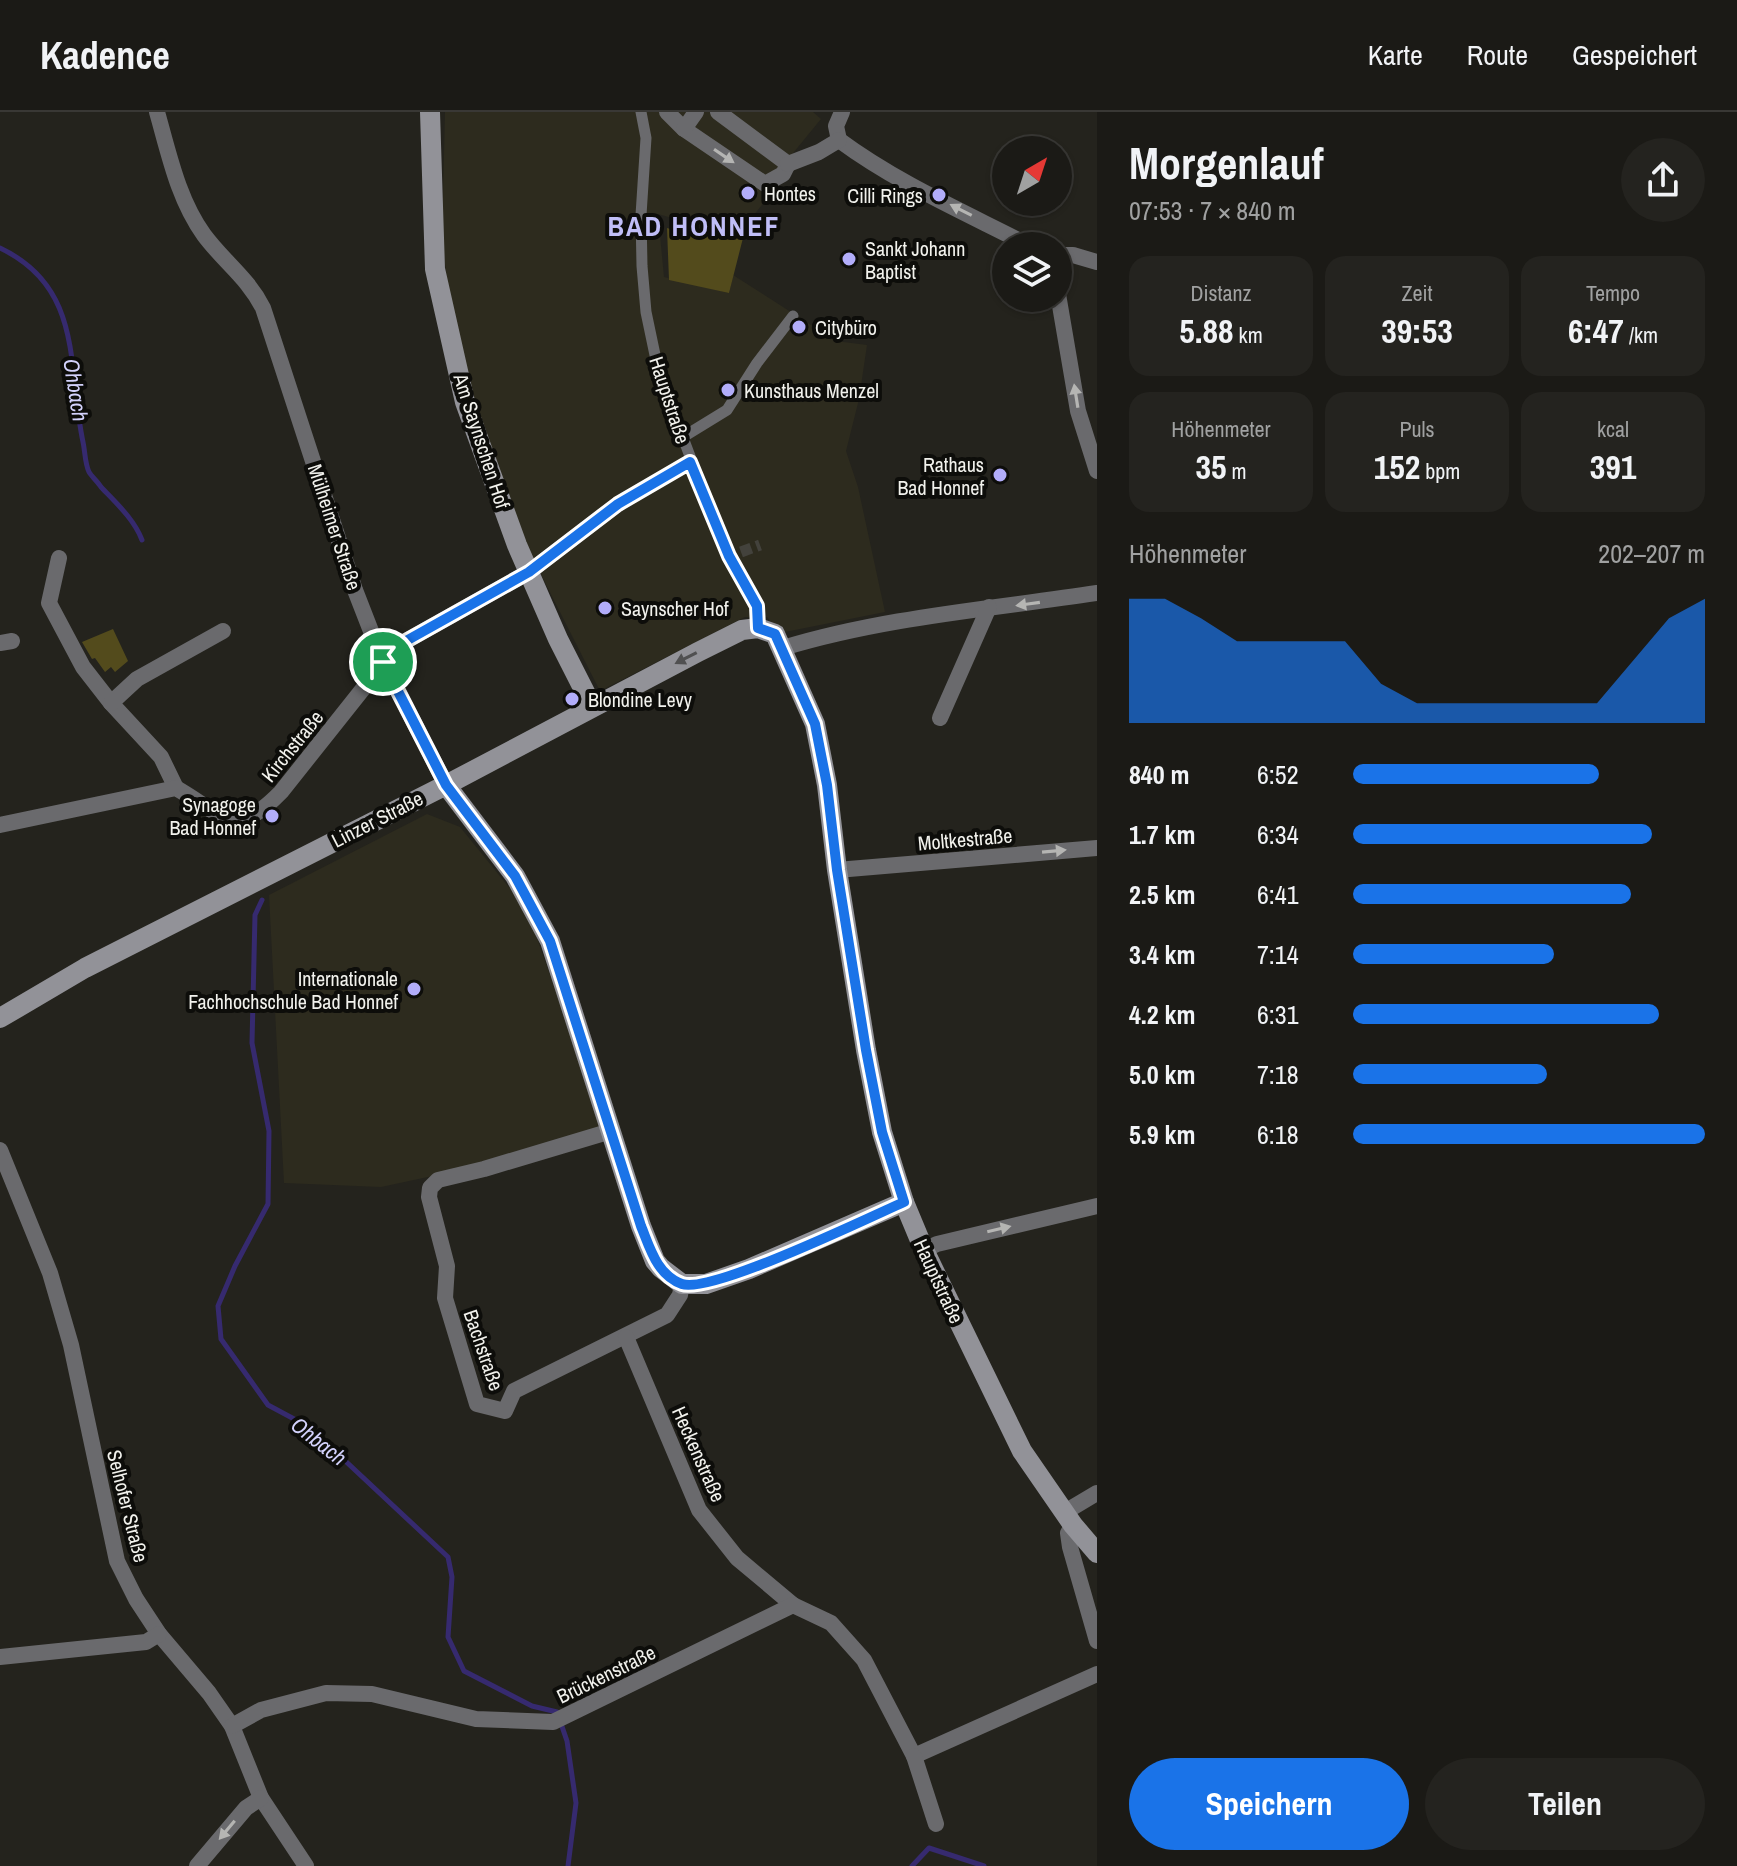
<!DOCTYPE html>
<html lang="de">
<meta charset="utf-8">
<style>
body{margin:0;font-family:"Archivo Narrow",sans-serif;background:#24231f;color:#f1f3f6;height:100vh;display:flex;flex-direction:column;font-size:30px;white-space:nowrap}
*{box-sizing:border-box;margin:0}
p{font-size:26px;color:#a0a1a1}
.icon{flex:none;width:44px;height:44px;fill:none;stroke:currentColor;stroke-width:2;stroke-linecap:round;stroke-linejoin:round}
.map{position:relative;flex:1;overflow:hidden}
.details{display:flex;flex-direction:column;background:#1b1a16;width:640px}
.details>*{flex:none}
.needle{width:52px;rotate:39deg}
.buttons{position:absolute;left:992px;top:24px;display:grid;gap:16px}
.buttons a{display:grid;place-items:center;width:80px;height:80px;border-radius:50%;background:#1b1a16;box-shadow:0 2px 6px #0004,0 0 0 2px #393835;font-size:40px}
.pin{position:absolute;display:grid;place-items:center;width:68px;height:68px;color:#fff;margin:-34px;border:4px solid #fff;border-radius:50%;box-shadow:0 2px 8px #0007}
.round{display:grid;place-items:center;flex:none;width:84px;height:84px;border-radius:42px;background:#24231f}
.head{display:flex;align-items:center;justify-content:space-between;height:136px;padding:0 32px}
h1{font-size:44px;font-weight:700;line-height:60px}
.metrics{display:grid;grid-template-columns:repeat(3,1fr);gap:12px;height:136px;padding:8px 32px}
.metrics div{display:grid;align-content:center;border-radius:20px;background:#24231f;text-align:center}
.metrics b{font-size:34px;font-weight:700}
.metrics small{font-size:22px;font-weight:400}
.metrics p{font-size:22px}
.chart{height:224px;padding:16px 32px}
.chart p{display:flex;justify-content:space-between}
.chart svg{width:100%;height:144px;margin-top:8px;fill:#1a73e8;opacity:.7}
.action{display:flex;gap:16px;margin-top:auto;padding:16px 32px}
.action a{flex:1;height:92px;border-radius:48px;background:#1a73e8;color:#fff;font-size:32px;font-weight:700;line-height:92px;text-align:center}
.action a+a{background:#24231f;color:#f1f3f6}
ul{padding:0 32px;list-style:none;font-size:26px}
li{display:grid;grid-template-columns:128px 96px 1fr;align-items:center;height:60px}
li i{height:20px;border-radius:10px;background:#1a73e8}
header{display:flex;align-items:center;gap:48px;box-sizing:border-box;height:112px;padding:0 40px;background:#1b1a16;border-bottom:2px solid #393835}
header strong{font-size:38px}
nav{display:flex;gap:44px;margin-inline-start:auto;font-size:28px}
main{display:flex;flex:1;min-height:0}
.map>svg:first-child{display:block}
.built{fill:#2d2b1e}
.green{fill:#534b1c}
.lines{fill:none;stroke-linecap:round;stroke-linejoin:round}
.stream{stroke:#362a6f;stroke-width:5}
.pedestrian-tunnel{stroke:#43423c;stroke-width:11;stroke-dasharray:11 5.5;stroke-linecap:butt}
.pedestrian{stroke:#6a6a6d;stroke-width:11}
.minor{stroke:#6a6a6d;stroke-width:16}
.secondary{stroke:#929298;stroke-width:20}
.oneway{fill:#b5b5b3}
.oneway2{fill:#505051}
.route-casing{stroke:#fff;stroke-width:16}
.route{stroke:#1a73e8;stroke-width:10}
.poi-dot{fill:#b2adfa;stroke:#0d0d0a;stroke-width:3}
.labels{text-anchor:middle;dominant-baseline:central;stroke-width:8;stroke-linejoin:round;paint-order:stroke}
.poi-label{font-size:20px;fill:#f2f2ed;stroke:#0d0d0a;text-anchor:start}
.street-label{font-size:20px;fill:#f2f2ed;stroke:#0d0d0a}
.water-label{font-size:22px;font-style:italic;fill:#d3d2fc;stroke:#0d0d0a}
.district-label{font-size:28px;font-weight:bold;letter-spacing:2px;fill:#c0bef7;stroke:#0d0d0a}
</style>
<header>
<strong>Kadence</strong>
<nav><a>Karte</a><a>Route</a><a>Gespeichert</a></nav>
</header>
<main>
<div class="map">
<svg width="1097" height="1754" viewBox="0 0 1097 1754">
<rect width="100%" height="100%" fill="#24231d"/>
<!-- built -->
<g class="built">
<polygon points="445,0 813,0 821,7 789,46 763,72 773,79 753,104 743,126 658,102 664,165 729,181 733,163 836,229 867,233 859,287 846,339 858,375 885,500 780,521 767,505 745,505 600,579 528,437 492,345 462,246 450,188 442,130"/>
<polygon points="427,702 460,715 512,779 532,812 605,1019 484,1053 381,1075 284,1071 269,783"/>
</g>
<!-- green -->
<g class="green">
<polygon points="667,116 700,126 712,117 743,126 729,181 669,168"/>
<polygon points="113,517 128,549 115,560 111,555 105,560 95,546 92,547 82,530"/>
</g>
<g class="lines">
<!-- stream -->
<g class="stream">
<path d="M0,136C84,176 67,255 83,330C85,339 85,352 89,360C92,365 98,370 101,375C116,391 134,407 142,428"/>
<polyline points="262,788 255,803 252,931 269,1019 268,1092 235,1154 218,1194 221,1227 268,1293 309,1315 448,1445 452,1465 448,1525 464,1559 532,1594 557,1600 567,1629 576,1691 568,1754"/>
<polyline points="912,1754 929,1736 984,1754"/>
</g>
<!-- pedestrian-tunnel -->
<polyline class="pedestrian-tunnel" points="741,440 760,433"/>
<!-- pedestrian -->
<g class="pedestrian">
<polyline points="641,0 646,26 641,103 642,154 646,200 659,262 711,400 729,444 757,494 758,516"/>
<polyline points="683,325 727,298 757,251 793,204"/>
<polyline points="618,392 690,350"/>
</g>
<!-- minor -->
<g class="minor">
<path d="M157,0C169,42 178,87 204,123C224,150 248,166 263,196L355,478L383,550L446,673"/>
<polyline points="667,0 684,17 765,72 783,62 788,52"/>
<polyline points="718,0 788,52"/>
<polyline points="684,17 696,0"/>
<path d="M839,28C897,71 966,101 1030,134"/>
<polyline points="839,28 836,14 842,0"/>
<polyline points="788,52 819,40 839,28"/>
<polyline points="1058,143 1073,143 1097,150"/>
<polyline points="1058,182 1078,299 1097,359"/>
<polyline points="59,446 49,491 83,555 111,591 161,645 176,676"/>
<polyline points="0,531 12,529"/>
<path d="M783,536C885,505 992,497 1097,481"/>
<polyline points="111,591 137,567 223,519"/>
<polyline points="940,606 989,495"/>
<path d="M0,713L176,676C226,705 234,728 281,680L397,534L529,460L618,392"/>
<polyline points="837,758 1097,736"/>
<polyline points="611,1019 484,1057 438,1068 430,1076 429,1085 447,1154 445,1186 477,1292 505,1299 514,1279 667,1203 680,1183 682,1172"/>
<polyline points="0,1038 50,1161 71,1233 117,1449 136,1487 159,1522 209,1581 232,1614 261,1686 306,1754"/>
<polyline points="924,1138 937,1132 1097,1094"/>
<polyline points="626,1225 699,1398 737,1446 793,1493"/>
<polyline points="1065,1400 1097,1381"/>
<polyline points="1073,1413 1068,1421 1070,1435 1097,1529"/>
<polyline points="0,1545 146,1530 159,1522"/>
<polyline points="232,1614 261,1598 326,1581 372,1582 476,1607 553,1610 793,1493 831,1511 864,1548 914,1644 1097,1562"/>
<polyline points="914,1644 936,1712"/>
<polyline points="197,1754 246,1696 261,1686"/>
</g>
<!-- secondary -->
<g class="secondary">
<polyline points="430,0 435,157 465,290 517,433 558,527 592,594"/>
<polyline points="446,673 515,764 550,829 641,1114 655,1149 661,1156 682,1172 706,1172 749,1157 904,1090"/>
<polyline points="0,906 85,856 446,673 698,540 742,518 758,516 775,522 815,612 827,673 837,758 866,938 882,1020 904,1090 924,1138 1022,1339 1073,1413 1097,1441"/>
</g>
</g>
<!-- one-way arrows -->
<defs><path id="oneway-solid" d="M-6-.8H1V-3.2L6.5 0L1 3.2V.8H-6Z" transform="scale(2)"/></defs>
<g class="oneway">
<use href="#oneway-solid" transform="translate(724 44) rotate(34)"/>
<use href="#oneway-solid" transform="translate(961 98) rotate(-153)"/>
<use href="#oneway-solid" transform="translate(1076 284) rotate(-99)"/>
<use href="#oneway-solid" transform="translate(1028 492) rotate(172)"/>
<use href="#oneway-solid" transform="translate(1054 739) rotate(-5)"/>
<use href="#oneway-solid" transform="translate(999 1117) rotate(-13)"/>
<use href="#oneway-solid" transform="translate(227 1718) rotate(130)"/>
</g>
<use class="oneway2" href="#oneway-solid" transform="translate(686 546) rotate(153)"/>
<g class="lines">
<defs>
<path id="route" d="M690,350L729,444L757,494L758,516L775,522L815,612L827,673L837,758L866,938L882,1020L904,1090C868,1106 711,1182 682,1172C657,1163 650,1136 641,1114L550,829L515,764L446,673L383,550L397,534L529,460L618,392Z"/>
</defs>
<!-- route casing -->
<use href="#route" class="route-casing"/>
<!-- route -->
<use href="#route" class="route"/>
</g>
<!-- markers -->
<g class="poi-dot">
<circle cx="748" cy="81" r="8"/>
<circle cx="939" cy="83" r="8"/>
<circle cx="849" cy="147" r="8"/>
<circle cx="799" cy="215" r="8"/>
<circle cx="728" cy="278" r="8"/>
<circle cx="1000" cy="363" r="8"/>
<circle cx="605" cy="496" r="8"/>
<circle cx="572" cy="587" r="8"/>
<circle cx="272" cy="704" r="8"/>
<circle cx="414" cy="877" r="8"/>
</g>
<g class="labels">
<!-- poi labels -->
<g class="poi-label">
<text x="764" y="81">Hontes</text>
<text x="923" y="83" text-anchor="end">Cilli Rings</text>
<text x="865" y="136">Sankt Johann<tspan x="865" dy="23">Baptist</tspan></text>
<text x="815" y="215">Citybüro</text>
<text x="744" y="278">Kunsthaus Menzel</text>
<text x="984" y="352" text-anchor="end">Rathaus<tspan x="984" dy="23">Bad Honnef</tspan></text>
<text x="621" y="496">Saynscher Hof</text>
<text x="588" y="587">Blondine Levy</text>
<text x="256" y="692" text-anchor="end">Synagoge<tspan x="256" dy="23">Bad Honnef</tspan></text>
<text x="398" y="866" text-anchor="end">Internationale<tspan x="398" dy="23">Fachhochschule Bad Honnef</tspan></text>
</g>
<!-- street labels -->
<g class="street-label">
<text transform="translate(670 288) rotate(72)">Hauptstraße</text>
<text transform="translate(482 329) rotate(72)">Am Saynschen Hof</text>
<text transform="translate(335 415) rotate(72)">Mülheimer Straße</text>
<text transform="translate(292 634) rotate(-51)">Kirchstraße</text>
<text transform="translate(377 707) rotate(-27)">Linzer Straße</text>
<text transform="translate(965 727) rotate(-5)">Moltkestraße</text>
<text transform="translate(939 1169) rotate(65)">Hauptstraße</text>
<text transform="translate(484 1238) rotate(71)">Bachstraße</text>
<text transform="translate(699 1342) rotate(66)">Heckenstraße</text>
<text transform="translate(128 1394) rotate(76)">Selhofer Straße</text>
<text transform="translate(606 1562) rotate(-26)">Brückenstraße</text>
</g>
<!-- water labels -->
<g class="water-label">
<text transform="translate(76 278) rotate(81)">Ohbach</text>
<text transform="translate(319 1329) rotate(38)">Ohbach</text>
</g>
<!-- district labels -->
<g class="district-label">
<text x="694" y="114">BAD HONNEF</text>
</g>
</g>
</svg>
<div class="buttons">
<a><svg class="needle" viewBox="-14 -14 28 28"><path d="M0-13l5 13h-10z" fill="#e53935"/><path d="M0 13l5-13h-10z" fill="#a0a1a1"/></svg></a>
<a><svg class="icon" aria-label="layers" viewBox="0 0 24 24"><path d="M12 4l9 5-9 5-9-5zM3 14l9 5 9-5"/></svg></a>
</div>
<div class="pin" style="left:383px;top:550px;background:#1e9e55"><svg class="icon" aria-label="arrive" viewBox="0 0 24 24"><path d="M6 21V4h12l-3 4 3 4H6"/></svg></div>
</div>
<section class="details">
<div class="head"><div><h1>Morgenlauf</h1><p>07:53 · 7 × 840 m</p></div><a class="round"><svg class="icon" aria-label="share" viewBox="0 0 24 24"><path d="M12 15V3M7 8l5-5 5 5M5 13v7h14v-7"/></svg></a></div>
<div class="metrics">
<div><p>Distanz</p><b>5.88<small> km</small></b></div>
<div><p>Zeit</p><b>39:53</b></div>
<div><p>Tempo</p><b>6:47<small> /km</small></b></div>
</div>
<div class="metrics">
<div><p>Höhenmeter</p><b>35<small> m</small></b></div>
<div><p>Puls</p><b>152<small> bpm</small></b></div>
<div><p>kcal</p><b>391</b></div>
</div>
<div class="chart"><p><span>Höhenmeter</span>202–207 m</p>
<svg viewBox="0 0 160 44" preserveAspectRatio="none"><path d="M0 44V6L10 6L20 12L30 19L40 19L50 19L60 19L70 32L80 38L90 38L100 38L110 38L120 38L130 38L140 25L150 12L160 6V44z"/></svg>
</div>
<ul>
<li><b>840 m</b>6:52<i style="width:70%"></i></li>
<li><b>1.7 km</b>6:34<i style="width:85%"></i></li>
<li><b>2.5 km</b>6:41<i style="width:79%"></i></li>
<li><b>3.4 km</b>7:14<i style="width:57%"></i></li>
<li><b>4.2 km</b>6:31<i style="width:87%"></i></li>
<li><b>5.0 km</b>7:18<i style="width:55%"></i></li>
<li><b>5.9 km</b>6:18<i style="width:100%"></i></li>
</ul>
<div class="action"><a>Speichern</a><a>Teilen</a></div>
</section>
</main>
